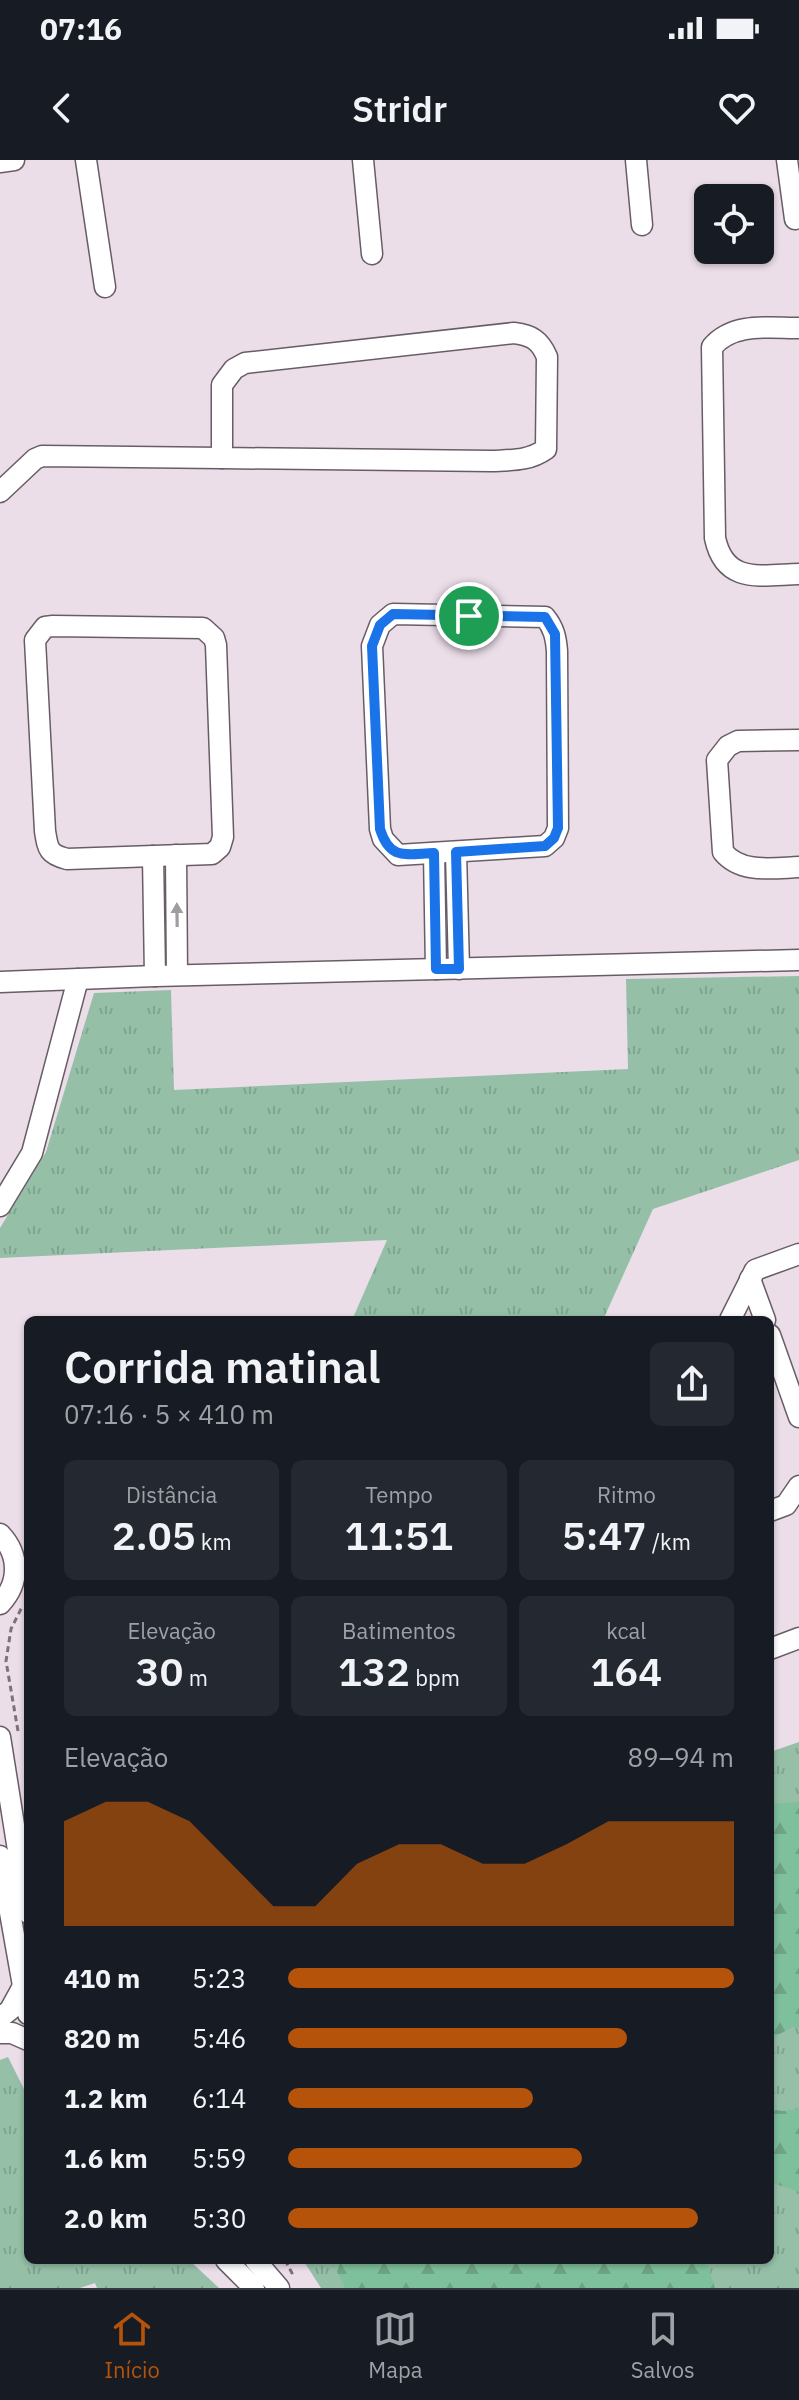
<!DOCTYPE html>
<html lang="pt">
<meta charset="utf-8">
<style>
body{margin:0;font-family:"IBM Plex Sans",sans-serif;background:#242831;color:#f1f3f6;height:100vh;display:flex;flex-direction:column;font-size:30px;white-space:nowrap}
*{box-sizing:border-box;margin:0}
p{font-size:26px;color:#9ea1a6}
.icon{flex:none;width:44px;height:44px;fill:none;stroke:currentColor;stroke-width:2;stroke-linecap:round;stroke-linejoin:round}
.map{position:relative;flex:1;overflow:hidden}
.panel{position:absolute;left:24px;top:1156px;width:750px;height:948px;display:flex;flex-direction:column;background:#171b24;border-radius:12px;box-shadow:0 2px 6px #0004}
.panel>*{flex:none}
.controls{position:absolute;left:694px;top:24px;display:grid;gap:16px}
.controls a{display:grid;place-items:center;width:80px;height:80px;border-radius:12px;background:#171b24;box-shadow:0 2px 6px #0004;font-size:40px}
.pin{position:absolute;display:grid;place-items:center;width:68px;height:68px;color:#fff;margin:-34px;border:4px solid #fff;border-radius:50%;box-shadow:0 2px 8px #0007}
.round{display:grid;place-items:center;flex:none;width:84px;height:84px;border-radius:12px;background:#242831}
.overview{display:flex;align-items:center;justify-content:space-between;height:136px;padding:0 40px}
h1{font-size:44px;font-weight:600;line-height:60px}
.figures{display:grid;grid-template-columns:repeat(3,1fr);gap:12px;height:136px;padding:8px 40px}
.figures div{display:grid;align-content:center;border-radius:12px;background:#242831;text-align:center}
.figures b{font-size:40px;font-weight:600}
.figures small{font-size:22px;font-weight:400}
.figures p{font-size:22px}
.chart{height:224px;padding:16px 40px}
.chart p{display:flex;justify-content:space-between}
.chart svg{width:100%;height:144px;margin-top:8px;fill:#b45309;opacity:.7}
ul{padding:0 40px;list-style:none;font-size:26px}
li{display:grid;grid-template-columns:128px 96px 1fr;align-items:center;height:60px}
li i{height:20px;border-radius:10px;background:#b45309}
.status{display:flex;justify-content:space-between;align-items:center;height:56px;padding:0 40px;background:#171b24;direction:ltr}
.status svg{height:22px;fill:currentColor}
header{display:flex;justify-content:space-between;align-items:center;height:104px;padding:0 40px;background:#171b24;font-size:36px;font-weight:600}
.tab-bar{display:flex;justify-content:space-around;align-items:center;height:112px;border-top:2px solid #363941;background:#171b24;font-size:22px;color:#9ea1a6}
.tab-bar a{display:grid;justify-items:center;gap:4px}
.tab-bar .on{color:#b45309}
.map>svg:first-child{display:block}
.grass{fill:url(#grass-tufts)}
.forest{fill:url(#forest-firs)}
.lines{fill:none;stroke-linecap:round;stroke-linejoin:round}
.minor-casing{stroke:#685d67;stroke-width:23}
.path{stroke:#7c737a;stroke-width:3;stroke-dasharray:6 4;stroke-linecap:butt}
.minor{stroke:#fff;stroke-width:20}
.oneway{fill:#9f9d9f}
.route-casing{stroke:#fff;stroke-width:16}
.route{stroke:#1a73e8;stroke-width:10}
</style>
<div class="status"><b>07:16</b><svg viewBox="0 0 49 12"><path d="M0 12V9h3v3zM5 12V6h3v6zM10 12V3h3v9zM15 12V0h3v12zM26 1h20v11H26zM47 4h2v5h-2z"/></svg></div>
<header><svg class="icon" aria-label="back" viewBox="0 0 24 24"><path d="M15 5l-7 7 7 7"/></svg>Stridr<svg class="icon" aria-label="heart" viewBox="0 0 24 24"><path d="M12 20l-8-8c-3-5 5-10 8-4 3-6 11-1 8 4z"/></svg></header>
<div class="map">
<svg width="799" height="2128" viewBox="0 0 799 2128">
<defs>
<pattern id="grass-tufts" width="24" height="20" patternUnits="userSpaceOnUse" patternTransform="scale(2)"><rect width="24" height="20" fill="#95c0a7"/><path d="M3 7l-1-3M5 7V3M7 7l1-3M15 17l-1-3M17 17v-4M19 17l1-3" fill="none" stroke="#7fa48f"/></pattern>
<pattern id="forest-firs" width="22" height="20" patternUnits="userSpaceOnUse" patternTransform="scale(2)"><rect width="22" height="20" fill="#7fc09c"/><path d="M5 1l3.5 6h-7zM16 11l3.5 6h-7z" fill="#6da485"/></pattern>
</defs>
<rect width="100%" height="100%" fill="#ebdee9"/>
<!-- grass -->
<g class="grass">
<polygon points="799,816 799,1000 653,1049 603,1160 352,1160 387,1080 0,1098 0,1068 46,992 94,833 171,830 174,930 628,909 626,819"/>
<polygon points="799,1582 799,2128 321,2128 303,2100 770,2100 770,1592"/>
<polygon points="8,1897 28,1937 28,2100 189,2100 219,2128 97,2128 95,2123 80,2128 0,2128 0,1900"/>
</g>
<!-- forest -->
<g class="forest">
<polygon points="799,1642 799,1868 793,1867 770,1879 770,1644"/>
<polygon points="770,1949 782,1951 799,1949 799,2032 770,2022"/>
<polygon points="341,2100 706,2100 715,2128 344,2128 344,2125 337,2112"/>
</g>
<g class="lines">
<defs>
<g id="minor">
<polyline points="86,0 105,127"/>
<polyline points="363,0 372,94"/>
<polyline points="636,0 642,65"/>
<polyline points="787,0 795,59"/>
<polyline points="0,2 14,0"/>
<path d="M799,168C769,168 733,162 712,187L715,378C725,425 761,415 799,414"/>
<path d="M514,173C531,175 540,180 547,197L546,289C529,301 512,300 492,301L222,298V225L234,209L245,203Z"/>
<polyline points="0,332 35,299 42,296 222,298"/>
<path d="M393,454L545,457C554,468 556,478 557,491L558,668L554,678L545,686L398,695L383,679L380,669L372,486L380,465Z"/>
<path d="M53,466L203,468L214,478L216,485L223,677L220,687L212,694L67,699C48,694 48,689 45,671L35,480L45,467Z"/>
<path d="M799,580L738,581L728,586L717,600L723,692C741,714 773,708 799,707"/>
<polyline points="456,692 459,809"/>
<polyline points="434,693 436,809"/>
<polyline points="176,695 177,815"/>
<polyline points="153,696 155,816"/>
<polyline points="0,822 155,816 799,800"/>
<polyline points="0,1046 32,993 78,819"/>
<polyline points="750,1119 765,1160"/>
<polyline points="730,1160 755,1110 799,1094"/>
<polyline points="770,1175 799,1257"/>
<polyline points="770,1351 786,1345 799,1326"/>
<path d="M0,1374C20,1395 20,1423 0,1444"/>
<polyline points="770,1489 799,1478"/>
<polyline points="0,1577 28,1753"/>
<polyline points="0,1696 28,1854"/>
<polyline points="0,1858 10,1850 22,1828"/>
<polyline points="0,1873 12,1873 28,1880"/>
<polyline points="226,2100 254,2128"/>
<polyline points="255,2100 279,2128"/>
</g>
</defs>
<!-- minor casing -->
<use href="#minor" class="minor-casing"/>
<!-- path -->
<g class="path">
<polyline points="18,1571 6,1501 11,1469 22,1447"/>
<polyline points="285,2100 293,2115"/>
</g>
<!-- minor -->
<use href="#minor" class="minor"/>
</g>
<!-- one-way arrows -->
<defs><path id="oneway-solid" d="M-6-.8H1V-3.2L6.5 0L1 3.2V.8H-6Z" transform="scale(2)"/></defs>
<use class="oneway" href="#oneway-solid" transform="translate(177 755) rotate(-91)"/>
<g class="lines">
<defs>
<path id="route" d="M393,454L545,457L555,474L558,668L554,678L545,686L456,692L459,809H436L434,693C406,694 390,701 380,669L372,486L380,465Z"/>
</defs>
<!-- route casing -->
<use href="#route" class="route-casing"/>
<!-- route -->
<use href="#route" class="route"/>
</g>
</svg>
<div class="controls">
<a><svg class="icon" aria-label="locate" viewBox="0 0 24 24"><circle cx="12" cy="12" r="6"/><path d="M12 2v4M12 18v4M2 12h4M18 12h4"/></svg></a>
</div>
<div class="pin" style="left:469px;top:456px;background:#1e9e55"><svg class="icon" aria-label="arrive" viewBox="0 0 24 24"><path d="M6 21V4h12l-3 4 3 4H6"/></svg></div>
<section class="panel">
<div class="overview"><div><h1>Corrida matinal</h1><p>07:16 · 5 × 410 m</p></div><a class="round"><svg class="icon" aria-label="share" viewBox="0 0 24 24"><path d="M12 15V3M7 8l5-5 5 5M5 13v7h14v-7"/></svg></a></div>
<div class="figures">
<div><p>Distância</p><b>2.05<small> km</small></b></div>
<div><p>Tempo</p><b>11:51</b></div>
<div><p>Ritmo</p><b>5:47<small> /km</small></b></div>
</div>
<div class="figures">
<div><p>Elevação</p><b>30<small> m</small></b></div>
<div><p>Batimentos</p><b>132<small> bpm</small></b></div>
<div><p>kcal</p><b>164</b></div>
</div>
<div class="chart"><p><span>Elevação</span>89–94 m</p>
<svg viewBox="0 0 160 44" preserveAspectRatio="none"><path d="M0 44V12L10 6L20 6L30 12L40 25L50 38L60 38L70 25L80 19L90 19L100 25L110 25L120 19L130 12L140 12L150 12L160 12V44z"/></svg>
</div>
<ul>
<li><b>410 m</b>5:23<i style="width:100%"></i></li>
<li><b>820 m</b>5:46<i style="width:76%"></i></li>
<li><b>1.2 km</b>6:14<i style="width:55%"></i></li>
<li><b>1.6 km</b>5:59<i style="width:66%"></i></li>
<li><b>2.0 km</b>5:30<i style="width:92%"></i></li>
</ul>
</section>
</div>
<nav class="tab-bar">
<a class="on"><svg class="icon" aria-label="home" viewBox="0 0 24 24"><path d="M3 11l9-7 9 7M6 9v11h12V9"/></svg>Início</a>
<a><svg class="icon" aria-label="map" viewBox="0 0 24 24"><path d="M3 6l6-2 6 2 6-2v14l-6 2-6-2-6 2zM9 4v14M15 6v14"/></svg>Mapa</a>
<a><svg class="icon" aria-label="saved" viewBox="0 0 24 24"><path d="M7 4h10v16l-5-4-5 4z"/></svg>Salvos</a>
</nav>
